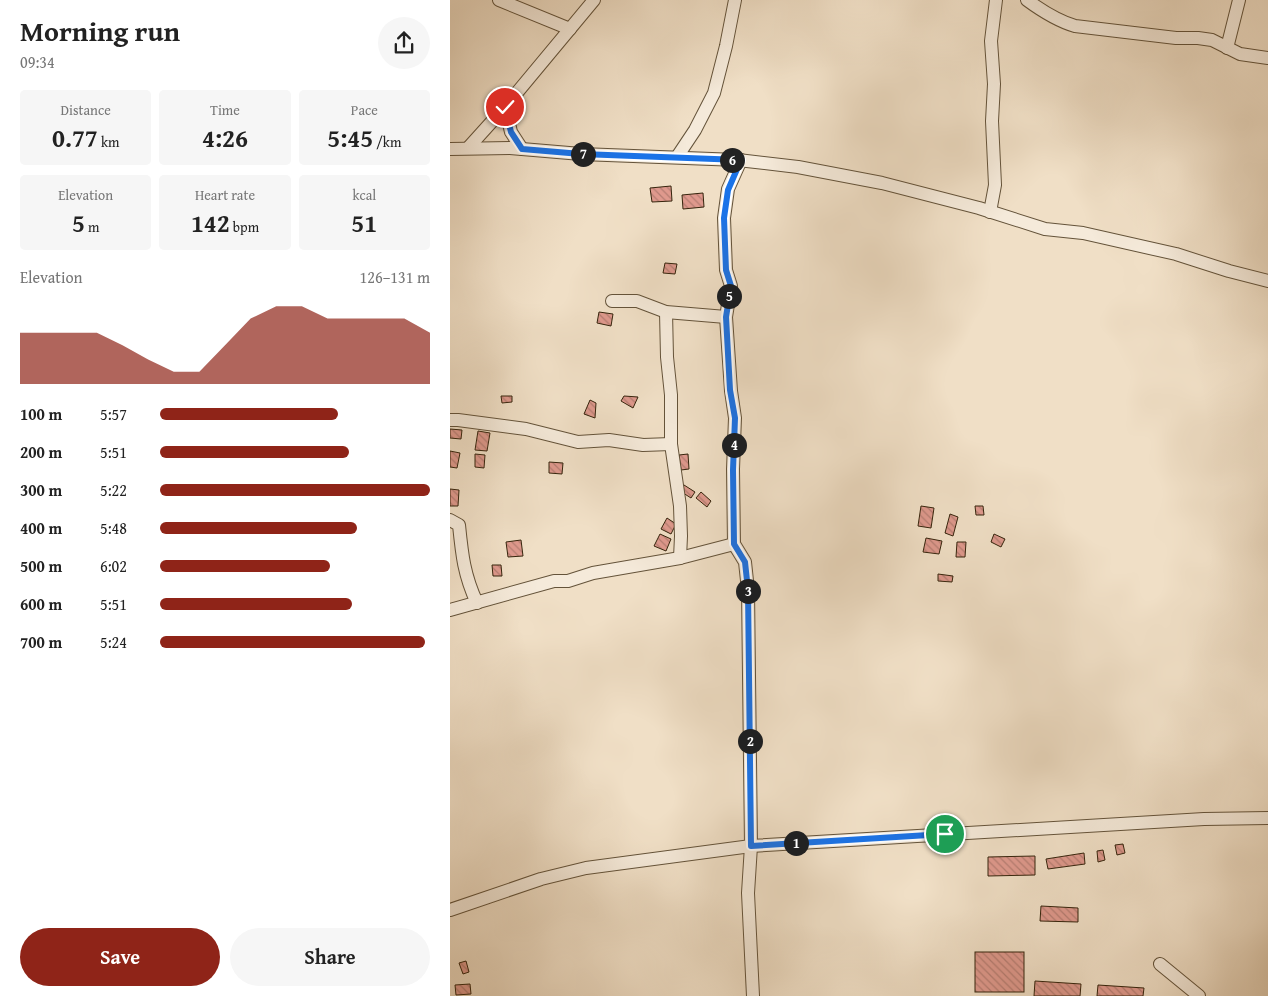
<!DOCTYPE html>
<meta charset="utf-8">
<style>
body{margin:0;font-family:"Gentium Book Plus",serif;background:#f6f6f6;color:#222;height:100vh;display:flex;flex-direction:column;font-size:19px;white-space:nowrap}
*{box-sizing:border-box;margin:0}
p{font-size:16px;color:#767676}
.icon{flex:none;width:28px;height:28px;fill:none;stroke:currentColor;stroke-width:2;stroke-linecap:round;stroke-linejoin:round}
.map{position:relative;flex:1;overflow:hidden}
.side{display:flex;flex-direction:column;background:#fff;width:450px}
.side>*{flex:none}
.pin{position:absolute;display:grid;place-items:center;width:42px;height:42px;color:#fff;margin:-21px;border:2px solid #fff;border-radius:50%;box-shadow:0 1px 5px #0007}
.km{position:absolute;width:25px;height:25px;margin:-12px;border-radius:50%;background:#222;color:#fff;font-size:14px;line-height:25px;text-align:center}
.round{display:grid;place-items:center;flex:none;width:52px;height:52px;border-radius:26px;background:#f6f6f6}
.summary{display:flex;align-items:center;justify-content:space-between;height:85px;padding:0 20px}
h1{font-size:28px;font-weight:700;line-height:38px}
.metrics{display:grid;grid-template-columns:repeat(3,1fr);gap:8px;height:85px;padding:5px 20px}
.metrics div{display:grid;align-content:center;border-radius:5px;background:#f6f6f6;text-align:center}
.metrics b{font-size:25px;font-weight:700}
.metrics small{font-size:14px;font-weight:400}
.metrics p{font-size:14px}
.chart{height:140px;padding:10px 20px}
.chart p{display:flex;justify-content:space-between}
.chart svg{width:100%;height:90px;margin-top:5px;fill:#8f2418;opacity:.7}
.button{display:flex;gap:10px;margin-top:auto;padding:10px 20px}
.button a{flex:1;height:58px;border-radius:30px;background:#8f2418;color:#fff;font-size:20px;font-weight:700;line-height:58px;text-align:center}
.button a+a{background:#f6f6f6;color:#222}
ul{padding:0 20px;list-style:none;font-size:16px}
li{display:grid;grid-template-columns:80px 60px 1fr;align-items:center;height:38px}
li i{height:12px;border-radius:6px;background:#8f2418}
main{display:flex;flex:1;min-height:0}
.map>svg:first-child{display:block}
.building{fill:url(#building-back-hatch);stroke:#35240c}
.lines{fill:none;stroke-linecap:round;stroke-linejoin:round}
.minor-casing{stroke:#64533a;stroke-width:14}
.minor{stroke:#f5eada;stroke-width:12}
.route-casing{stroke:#fff;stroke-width:10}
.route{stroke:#1a73e8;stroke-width:6}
</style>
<main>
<section class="side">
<div class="summary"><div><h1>Morning run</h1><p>09:34</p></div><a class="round"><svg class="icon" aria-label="share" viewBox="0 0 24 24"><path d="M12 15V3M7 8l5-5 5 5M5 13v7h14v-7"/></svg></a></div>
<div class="metrics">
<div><p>Distance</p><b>0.77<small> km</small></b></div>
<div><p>Time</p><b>4:26</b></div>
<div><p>Pace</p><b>5:45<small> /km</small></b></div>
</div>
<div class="metrics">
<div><p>Elevation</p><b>5<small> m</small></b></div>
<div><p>Heart rate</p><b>142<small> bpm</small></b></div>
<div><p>kcal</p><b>51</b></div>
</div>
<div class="chart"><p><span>Elevation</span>126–131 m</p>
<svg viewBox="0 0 160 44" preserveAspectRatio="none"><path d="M0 44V19L10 19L20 19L30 19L40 25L50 32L60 38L70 38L80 25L90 12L100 6L110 6L120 12L130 12L140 12L150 12L160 19V44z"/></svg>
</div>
<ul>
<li><b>100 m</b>5:57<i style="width:66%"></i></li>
<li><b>200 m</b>5:51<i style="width:70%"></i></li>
<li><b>300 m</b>5:22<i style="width:100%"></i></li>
<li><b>400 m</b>5:48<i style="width:73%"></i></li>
<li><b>500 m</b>6:02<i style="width:63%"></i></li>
<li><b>600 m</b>5:51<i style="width:71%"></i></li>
<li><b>700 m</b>5:24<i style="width:98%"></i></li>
</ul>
<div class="button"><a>Save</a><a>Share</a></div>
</section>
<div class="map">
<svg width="818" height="996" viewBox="0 0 818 996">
<defs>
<pattern id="building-back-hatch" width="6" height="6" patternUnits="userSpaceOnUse" patternTransform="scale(1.25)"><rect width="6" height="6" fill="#df998d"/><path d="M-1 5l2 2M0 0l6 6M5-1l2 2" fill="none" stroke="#b67d72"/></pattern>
</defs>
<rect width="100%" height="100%" fill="#f0dfc6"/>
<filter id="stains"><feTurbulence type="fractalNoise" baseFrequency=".004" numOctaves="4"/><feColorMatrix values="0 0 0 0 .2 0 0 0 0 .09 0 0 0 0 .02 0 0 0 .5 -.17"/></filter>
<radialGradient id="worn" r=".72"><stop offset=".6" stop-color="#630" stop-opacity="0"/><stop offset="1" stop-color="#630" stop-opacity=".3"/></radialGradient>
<!-- building -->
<g class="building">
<polygon points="221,186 222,201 202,202 200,188"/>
<polygon points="253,193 254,207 233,209 232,195"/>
<polygon points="215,263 227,264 225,274 213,273"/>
<polygon points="149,312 163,314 161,326 147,323"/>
<polygon points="51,396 62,396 62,402 52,403"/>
<polygon points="174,396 188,397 183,408 171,401"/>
<polygon points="140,400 146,403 145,418 134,414"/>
<polygon points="0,429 12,430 11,439 0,438"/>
<polygon points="28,431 40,433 37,451 25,450"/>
<polygon points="0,451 10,453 7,468 0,467"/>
<polygon points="25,454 35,455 34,468 25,467"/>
<polygon points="238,454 239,469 231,470 229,455"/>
<polygon points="99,462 113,463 112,474 99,473"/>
<polygon points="234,485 245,492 241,498 230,491"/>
<polygon points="0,489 9,490 8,506 0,506"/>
<polygon points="251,492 261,501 257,507 246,498"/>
<polygon points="471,506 484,508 481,528 468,526"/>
<polygon points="525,506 533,506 534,515 526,515"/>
<polygon points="500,514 508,517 503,536 495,533"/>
<polygon points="217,518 226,524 221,534 211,529"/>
<polygon points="210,534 221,539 216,551 204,546"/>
<polygon points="544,534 555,539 551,547 541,542"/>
<polygon points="476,538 492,541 489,554 473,552"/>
<polygon points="71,540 73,556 58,557 56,542"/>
<polygon points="507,542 516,542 515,557 506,557"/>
<polygon points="42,565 51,565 52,576 43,576"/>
<polygon points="488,574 503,576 502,582 488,581"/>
<polygon points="673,844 675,853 667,855 665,845"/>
<polygon points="653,850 655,860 648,862 647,851"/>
<polygon points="634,853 635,864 598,869 596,859"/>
<polygon points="585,856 585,875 538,876 538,857"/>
<polygon points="591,906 628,908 628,922 590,921"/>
<rect x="525" y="952" width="49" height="40"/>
<polygon points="16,961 19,972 13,974 9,963"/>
<polygon points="585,981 631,984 630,996 584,996"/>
<polygon points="20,984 21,994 6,995 5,985"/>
<polygon points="648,985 694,988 693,996 647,996"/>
</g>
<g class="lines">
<defs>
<g id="minor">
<polyline points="49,0 120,29"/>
<path d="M577,0C592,11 608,21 625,26L726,38H748L762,40L790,54L818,58"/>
<polyline points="777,48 789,0"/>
<polyline points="55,107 61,132 72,149"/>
<polyline points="18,148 55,107 144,0"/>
<polyline points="0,149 60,148 131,154 288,160 348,167 432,183 529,208 595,229 633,233 726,254 779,271 818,281"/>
<polyline points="227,157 245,130 264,93 276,46 285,0"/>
<polyline points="540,212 545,185 542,121 544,84 541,41 546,0"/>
<polyline points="162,301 187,301 216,312 276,317"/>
<polyline points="216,312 217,357 221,395 221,444 230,506 231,536 230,558"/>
<polyline points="0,420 8,420 76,429 128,442 159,440 193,445 221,444"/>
<path d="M0,520L9,525C12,555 14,575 27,603"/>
<polyline points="284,544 283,469 285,418 281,391 276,317 281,286 276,270 274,218 278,189 291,160"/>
<polyline points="0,610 104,581 118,581 143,573 230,558 284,544 295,562 298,590 301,846 298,893 303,996"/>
<polyline points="0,910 91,879 136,868 301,846 754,819 818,818"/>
<polyline points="710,964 749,996"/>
</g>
</defs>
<!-- minor casing -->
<use href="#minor" class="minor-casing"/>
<!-- minor -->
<use href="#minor" class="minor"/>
</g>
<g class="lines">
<defs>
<polyline id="route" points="55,107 61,132 72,149 131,154 291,160 278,190 274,218 276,270 281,286 276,317 280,390 285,418 283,470 284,544 295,562 298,590 301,846 495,834"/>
</defs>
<!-- route casing -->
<use href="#route" class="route-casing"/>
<!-- route -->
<use href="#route" class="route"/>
</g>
<rect width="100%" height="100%" filter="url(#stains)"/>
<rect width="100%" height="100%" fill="url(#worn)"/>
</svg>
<div class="pin" style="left:495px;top:834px;background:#1e9e55"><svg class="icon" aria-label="arrive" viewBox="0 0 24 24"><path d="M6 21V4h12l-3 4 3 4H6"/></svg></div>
<div class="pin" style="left:55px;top:107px;background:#d93025"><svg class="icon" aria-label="check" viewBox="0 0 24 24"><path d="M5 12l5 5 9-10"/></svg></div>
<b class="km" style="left:346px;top:843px">1</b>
<b class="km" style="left:300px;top:741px">2</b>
<b class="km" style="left:298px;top:591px">3</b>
<b class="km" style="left:284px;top:445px">4</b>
<b class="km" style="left:279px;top:296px">5</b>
<b class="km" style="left:282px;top:160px">6</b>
<b class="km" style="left:133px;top:154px">7</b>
</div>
</main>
